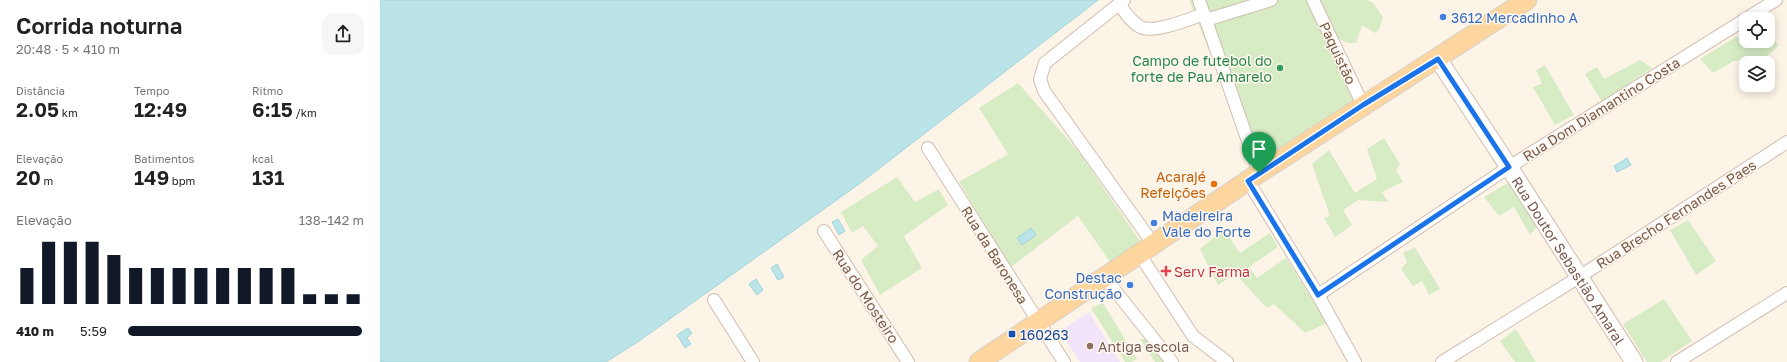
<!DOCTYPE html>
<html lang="pt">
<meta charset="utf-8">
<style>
body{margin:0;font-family:"Golos Text",sans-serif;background:#f6f6f6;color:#222;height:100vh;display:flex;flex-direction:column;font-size:15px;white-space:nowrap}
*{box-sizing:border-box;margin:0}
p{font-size:13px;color:#767676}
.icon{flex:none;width:22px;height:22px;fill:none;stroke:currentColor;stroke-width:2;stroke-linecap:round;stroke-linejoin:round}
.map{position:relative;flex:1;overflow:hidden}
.side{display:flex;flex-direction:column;background:#fff;width:380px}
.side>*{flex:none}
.buttons{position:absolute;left:1359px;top:12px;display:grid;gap:8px}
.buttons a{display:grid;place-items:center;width:36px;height:36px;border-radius:8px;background:#fff;box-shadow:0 2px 10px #0003;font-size:20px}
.pin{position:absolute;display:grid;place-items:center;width:34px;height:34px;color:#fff;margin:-41px -17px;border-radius:50% 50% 50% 0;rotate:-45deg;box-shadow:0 0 4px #0007}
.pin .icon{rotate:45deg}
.round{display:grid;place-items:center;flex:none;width:42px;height:42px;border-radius:12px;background:#f6f6f6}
.summary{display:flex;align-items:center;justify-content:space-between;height:68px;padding:0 16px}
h1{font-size:22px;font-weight:600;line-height:30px}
.figures{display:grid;grid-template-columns:repeat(3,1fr);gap:6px;height:68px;padding:4px 16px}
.figures div{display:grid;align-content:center}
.figures b{font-size:20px;font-weight:600}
.figures small{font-size:11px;font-weight:400}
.figures p{font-size:11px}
.chart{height:112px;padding:8px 16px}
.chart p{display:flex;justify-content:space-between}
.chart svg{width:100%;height:72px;margin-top:4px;stroke:#111827;stroke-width:6}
ul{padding:0 16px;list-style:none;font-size:13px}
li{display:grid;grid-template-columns:64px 48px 1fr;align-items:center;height:30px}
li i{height:10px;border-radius:5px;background:#111827}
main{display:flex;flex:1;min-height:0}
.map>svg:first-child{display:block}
.education{fill:#f1e4fa}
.green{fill:#d7ecc5}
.water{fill:#bbe4e8;stroke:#a1d4da}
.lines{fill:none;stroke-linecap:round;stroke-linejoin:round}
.street-casing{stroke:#d2bdaf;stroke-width:14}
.secondary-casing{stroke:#d5bdac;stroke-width:19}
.primary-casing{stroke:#d9d1cc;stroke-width:21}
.street{stroke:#fff;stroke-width:12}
.secondary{stroke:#fff;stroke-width:17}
.primary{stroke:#fdd59f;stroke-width:19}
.route-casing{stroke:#fff;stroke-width:8}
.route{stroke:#1a73e8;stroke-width:5}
.shop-dot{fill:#3f7fe0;stroke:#fff8ef;stroke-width:1.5}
.leisure-dot{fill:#2e9e5b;stroke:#fff8ef;stroke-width:1.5}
.food-dot{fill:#e8710a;stroke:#fff8ef;stroke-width:1.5}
.health-dot{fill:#e0444e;stroke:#fff8ef;stroke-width:1.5}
.transit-dot{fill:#1a4fb4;stroke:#fff8ef;stroke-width:1.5}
.education-dot{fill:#8d6e63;stroke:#fff8ef;stroke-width:1.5}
.labels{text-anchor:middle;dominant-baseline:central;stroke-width:3;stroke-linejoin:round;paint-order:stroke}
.shop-label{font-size:14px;fill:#366cbe;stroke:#fff8ef;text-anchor:start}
.street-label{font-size:14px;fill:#78594a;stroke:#fff8ef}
.leisure-label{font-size:14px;fill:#27864d;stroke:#fff8ef;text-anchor:end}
.food-label{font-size:14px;fill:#c56008;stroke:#fff8ef;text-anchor:end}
.health-label{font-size:14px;fill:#be3a42;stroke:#fff8ef;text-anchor:start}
.transit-label{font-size:14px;fill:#164399;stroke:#fff8ef;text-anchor:start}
.education-label{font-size:14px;fill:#785e54;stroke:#fff8ef;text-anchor:start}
</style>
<main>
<section class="side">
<div class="summary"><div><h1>Corrida noturna</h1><p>20:48 · 5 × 410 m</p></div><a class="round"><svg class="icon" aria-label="share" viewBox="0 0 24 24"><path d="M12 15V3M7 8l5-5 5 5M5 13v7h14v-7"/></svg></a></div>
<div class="figures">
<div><p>Distância</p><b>2.05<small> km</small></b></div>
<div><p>Tempo</p><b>12:49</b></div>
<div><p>Ritmo</p><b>6:15<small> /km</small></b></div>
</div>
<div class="figures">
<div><p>Elevação</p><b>20<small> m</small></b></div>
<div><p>Batimentos</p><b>149<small> bpm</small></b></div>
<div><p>kcal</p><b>131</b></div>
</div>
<div class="chart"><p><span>Elevação</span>138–142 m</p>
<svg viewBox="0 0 160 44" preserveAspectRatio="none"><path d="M5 44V22M15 44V6M25 44V6M35 44V6M45 44V14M55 44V22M65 44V22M75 44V22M85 44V22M95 44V22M105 44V22M115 44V22M125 44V22M135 44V38M145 44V38M155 44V38"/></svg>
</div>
<ul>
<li><b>410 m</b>5:59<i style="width:99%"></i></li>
</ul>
</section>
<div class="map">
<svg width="1407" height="362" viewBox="0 0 1407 362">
<rect width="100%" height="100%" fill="#fdf4e8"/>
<!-- education -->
<polygon class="education" points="709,312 740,362 700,362 680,331"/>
<!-- green -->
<g class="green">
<polygon points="809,0 929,0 975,105 876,169"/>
<path d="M936,0H985L992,2L1003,17L999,30L995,33L982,25L976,43C954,47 944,16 936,0Z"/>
<polygon points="1388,24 1398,46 1384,59 1354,61 1333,73 1320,59 1356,37 1363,40 1366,39 1366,41 1388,41"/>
<polygon points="1260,60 1272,68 1222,102 1205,74 1217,67 1224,79"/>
<polygon points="1165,65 1194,115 1175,125 1153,87 1162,84 1156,70"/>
<polygon points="638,83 699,152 762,244 732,265 698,216 631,267 579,182 628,154 599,108"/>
<polygon points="1004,138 1020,164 1016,170 1023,182 1002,192 1008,202 978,200 963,210 972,225 955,237 944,218 950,216 932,164 949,150 975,193 997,179 987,149"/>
<polygon points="517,177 535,202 559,189 568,205 524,236 542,268 500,295 481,260 498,246 483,226 472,233 461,212"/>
<polygon points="1131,181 1160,223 1150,235 1134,207 1119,216 1104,197"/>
<polygon points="1308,220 1336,261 1316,275 1290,230"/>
<polygon points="844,229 860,253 890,233 898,247 869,267 877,278 906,258 947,323 925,333 894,304 887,308 855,274 838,285 820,249"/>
<polygon points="1035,247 1060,289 1049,295 1042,281 1033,286 1021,269 1027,262 1023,253"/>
<polygon points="1284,299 1312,341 1281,362 1267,362 1243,324"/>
<polygon points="723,303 757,359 751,362 745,362 711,308"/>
<polygon points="1136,329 1156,362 1135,362 1120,341"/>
<polygon points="760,339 768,339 785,362 775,362"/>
</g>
<!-- water -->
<g class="water">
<polygon points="0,0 718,0 479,184 259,341 226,362 0,362"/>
<polygon points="1247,158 1251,165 1237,172 1234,166"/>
<polygon points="458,219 465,231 459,235 452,222"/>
<polygon points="651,228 656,235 642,245 637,238"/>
<polygon points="397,264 404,277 398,280 391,268"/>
<polygon points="376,279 383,290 377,295 369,284"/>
<polygon points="308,328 312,333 307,338 311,344 305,348 297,335"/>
</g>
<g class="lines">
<defs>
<g id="street">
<polyline points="744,0 665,63 660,79 664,91 774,245"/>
<polyline points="819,0 879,173"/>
<polyline points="933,0 983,105"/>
<path d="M739,4C745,12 753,25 763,28C779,32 809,19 824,14"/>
<polyline points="826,20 891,0"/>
<polyline points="548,148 684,362"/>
<polyline points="868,181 938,295 975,362"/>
<polyline points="444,231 528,362"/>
<polyline points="760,255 813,336 847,362"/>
<polyline points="725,278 792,362"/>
<polyline points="938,295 1129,167 1396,0"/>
<polyline points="334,300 373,362"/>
<polyline points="1062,362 1199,277 1407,142"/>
<polyline points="1297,362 1407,293"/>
</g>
<g id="secondary">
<path id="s1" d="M1058,59L1129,167L1254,362"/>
</g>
<polyline id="primary" points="599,362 879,173 1147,0"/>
</defs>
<!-- street casing -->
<use href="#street" class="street-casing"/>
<!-- secondary casing -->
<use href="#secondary" class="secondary-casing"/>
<!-- primary casing -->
<use href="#primary" class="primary-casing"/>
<!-- street -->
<use href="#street" class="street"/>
<!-- secondary -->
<use href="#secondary" class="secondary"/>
<!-- primary -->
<use href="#primary" class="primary"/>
</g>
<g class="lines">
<defs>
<polygon id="route" points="1058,59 1129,167 938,295 868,181 983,105"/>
</defs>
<!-- route casing -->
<use href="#route" class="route-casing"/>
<!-- route -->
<use href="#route" class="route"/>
</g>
<!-- markers -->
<g class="shop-dot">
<circle cx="1063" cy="17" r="4"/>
<circle cx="774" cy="223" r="4"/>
<circle cx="750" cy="285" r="4"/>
</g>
<circle class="leisure-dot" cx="900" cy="68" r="4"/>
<circle class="food-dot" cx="834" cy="184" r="4"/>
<path class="health-dot" d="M784 265h4v4h4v4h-4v4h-4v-4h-4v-4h4z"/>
<rect class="transit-dot" x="628" y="330" width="8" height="8" rx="2"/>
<circle class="education-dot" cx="710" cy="346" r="4"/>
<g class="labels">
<!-- shop labels -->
<g class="shop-label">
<text x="1071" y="17">3612 Mercadinho A</text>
<text x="782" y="215">Madeireira<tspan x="782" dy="16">Vale do Forte</tspan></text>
<text x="742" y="277" text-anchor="end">Destac<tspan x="742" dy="16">Construção</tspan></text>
</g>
<!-- street labels -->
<g class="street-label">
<text transform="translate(958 53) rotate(65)">Paquistão</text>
<text transform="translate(1221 109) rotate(-32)">Rua Dom Diamantino Costa</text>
<text transform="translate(1296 214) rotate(-33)">Rua Brecho Fernandes Paes</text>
<text transform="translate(615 255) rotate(58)">Rua da Baronesa</text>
<text stroke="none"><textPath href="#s1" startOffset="240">Rua Doutor Sebastião Amaral</textPath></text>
<text transform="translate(486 296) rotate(57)">Rua do Mosteiro</text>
</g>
<!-- leisure labels -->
<g class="leisure-label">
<text x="892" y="60">Campo de futebol do<tspan x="892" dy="16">forte de Pau Amarelo</tspan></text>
</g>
<!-- food labels -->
<g class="food-label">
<text x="826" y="176">Acarajé<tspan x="826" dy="16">Refeições</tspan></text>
</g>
<!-- health labels -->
<g class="health-label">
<text x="794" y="271">Serv Farma</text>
</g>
<!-- transit labels -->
<g class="transit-label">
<text x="640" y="334">160263</text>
</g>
<!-- education labels -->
<g class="education-label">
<text x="718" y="346">Antiga escola</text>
</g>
</g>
</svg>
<div class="buttons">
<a><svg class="icon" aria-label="locate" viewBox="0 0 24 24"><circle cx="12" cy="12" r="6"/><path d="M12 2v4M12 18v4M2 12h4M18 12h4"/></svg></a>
<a><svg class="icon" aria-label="layers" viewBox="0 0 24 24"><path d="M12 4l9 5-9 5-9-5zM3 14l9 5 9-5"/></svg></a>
</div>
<div class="pin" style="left:879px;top:173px;background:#1e9e55"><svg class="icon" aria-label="arrive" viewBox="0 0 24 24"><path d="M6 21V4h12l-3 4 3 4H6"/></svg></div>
</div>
</main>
